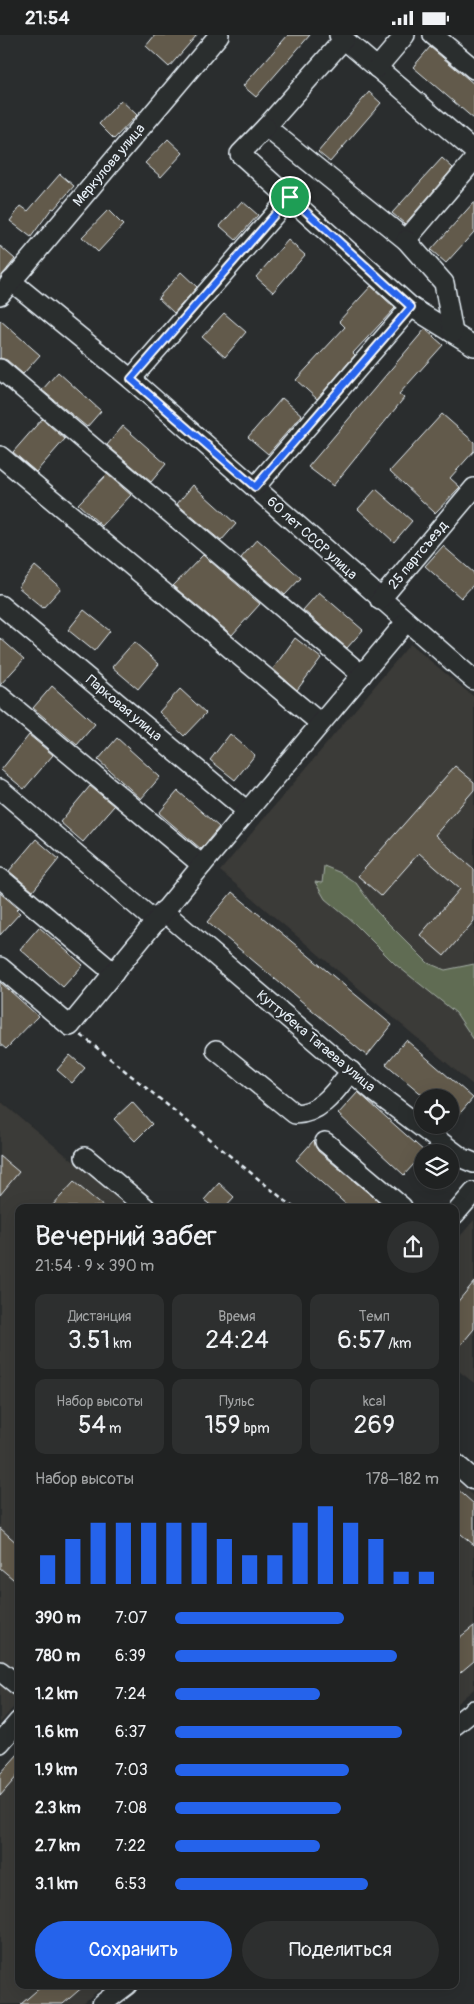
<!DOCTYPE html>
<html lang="ru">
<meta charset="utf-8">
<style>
body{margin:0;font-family:Pangolin,sans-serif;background:#2d2f2f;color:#f1f3f6;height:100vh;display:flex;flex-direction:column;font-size:19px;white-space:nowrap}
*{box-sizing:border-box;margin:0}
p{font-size:16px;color:#a2a4a5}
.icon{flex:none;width:28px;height:28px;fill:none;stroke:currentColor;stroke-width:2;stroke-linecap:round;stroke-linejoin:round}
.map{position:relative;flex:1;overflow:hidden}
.details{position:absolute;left:15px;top:1169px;width:444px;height:785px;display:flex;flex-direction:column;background:#202222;border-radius:10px;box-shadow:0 5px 20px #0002,0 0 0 1px #3d3f40}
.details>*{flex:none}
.controls{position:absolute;left:414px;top:1054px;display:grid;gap:10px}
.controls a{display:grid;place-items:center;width:45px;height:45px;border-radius:50%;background:#202222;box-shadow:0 5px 20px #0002,0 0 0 1px #3d3f40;font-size:25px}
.pin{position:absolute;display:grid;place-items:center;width:42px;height:42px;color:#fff;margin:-21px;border:2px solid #fff;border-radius:50%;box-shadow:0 1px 5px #0007}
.round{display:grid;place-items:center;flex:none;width:52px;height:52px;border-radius:26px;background:#2d2f2f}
.overview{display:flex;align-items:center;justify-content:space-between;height:85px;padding:0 20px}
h1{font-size:28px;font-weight:600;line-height:38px}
.figures{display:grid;grid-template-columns:repeat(3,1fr);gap:8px;height:85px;padding:5px 20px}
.figures div{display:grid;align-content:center;border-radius:10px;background:#2d2f2f;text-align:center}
.figures b{font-size:25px;font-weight:600}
.figures small{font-size:14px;font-weight:400}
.figures p{font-size:14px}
.chart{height:140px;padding:10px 20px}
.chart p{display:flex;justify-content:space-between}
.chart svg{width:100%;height:90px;margin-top:5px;stroke:#2563eb;stroke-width:6}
.button{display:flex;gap:10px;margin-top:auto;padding:10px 20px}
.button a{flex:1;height:58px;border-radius:30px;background:#2563eb;color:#fff;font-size:20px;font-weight:600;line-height:58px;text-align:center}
.button a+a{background:#2d2f2f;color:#f1f3f6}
ul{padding:0 20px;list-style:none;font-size:16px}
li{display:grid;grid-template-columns:80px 60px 1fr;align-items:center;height:38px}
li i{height:12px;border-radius:6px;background:#2563eb}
.status{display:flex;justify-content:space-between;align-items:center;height:35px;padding:0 25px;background:#202222;direction:ltr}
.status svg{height:14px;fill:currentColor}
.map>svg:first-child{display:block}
.built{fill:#3b3a37}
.green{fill:#616c53;stroke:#a4aea6}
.building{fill:#625a4b;stroke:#e8f1f8}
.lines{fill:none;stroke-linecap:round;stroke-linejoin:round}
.minor-casing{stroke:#e8f1f8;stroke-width:22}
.path{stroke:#e8f1f8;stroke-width:2.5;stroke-dasharray:5 4;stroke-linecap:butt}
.minor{stroke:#2a2d2e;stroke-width:19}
.route-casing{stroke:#fff;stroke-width:10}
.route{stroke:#2563eb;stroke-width:6}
.labels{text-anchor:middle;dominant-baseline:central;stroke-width:4;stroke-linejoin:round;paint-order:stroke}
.street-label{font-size:14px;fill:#e8f1f8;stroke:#2a2d2e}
</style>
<div class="status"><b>21:54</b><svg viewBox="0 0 49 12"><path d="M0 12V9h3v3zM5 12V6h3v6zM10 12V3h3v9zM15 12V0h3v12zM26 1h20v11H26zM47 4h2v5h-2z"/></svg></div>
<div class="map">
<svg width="474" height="1969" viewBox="0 0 474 1969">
<rect width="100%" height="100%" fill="#2a2d2e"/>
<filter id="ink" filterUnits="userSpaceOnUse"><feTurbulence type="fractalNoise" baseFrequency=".02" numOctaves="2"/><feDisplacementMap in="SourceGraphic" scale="10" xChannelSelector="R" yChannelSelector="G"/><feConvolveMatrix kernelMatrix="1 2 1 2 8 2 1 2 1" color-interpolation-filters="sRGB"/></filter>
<g filter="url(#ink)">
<!-- built -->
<g class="built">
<polygon points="410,609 474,662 474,1051 220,836"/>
<polygon points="0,1066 129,1172 19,1172 19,1666 0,1688"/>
<polygon points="474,1185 474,1348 455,1333 455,1207"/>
<polygon points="455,1444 474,1461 474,1654 455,1670"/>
<polygon points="19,1718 19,1950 105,1950 82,1969 0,1969 0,1739"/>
</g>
<!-- green -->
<polygon class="green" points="324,831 341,838 356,848 377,877 428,928 445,935 474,929 474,1005 456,978 395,929 354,888 325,864 315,847 322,848"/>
<!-- building -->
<g class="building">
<polygon points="155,0 197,0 169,32 146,11"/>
<polygon points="288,0 310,0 256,62 243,51"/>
<polygon points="430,12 474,49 474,84 413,32"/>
<polygon points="369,57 381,68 330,127 318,117"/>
<polygon points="121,65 137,80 114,104 99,89"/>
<polygon points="168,104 183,118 161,142 145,128"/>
<polygon points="442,123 453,133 405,189 392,178"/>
<polygon points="60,139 74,151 54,174 52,173 31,202 10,186 21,171 28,176"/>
<polygon points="242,166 258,180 236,205 220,191"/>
<polygon points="474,167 474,197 446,228 431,215"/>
<polygon points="108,175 123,190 98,217 82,202"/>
<polygon points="288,205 305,220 273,257 256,242"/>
<polygon points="0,211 15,224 0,243"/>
<polygon points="181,237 197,252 174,278 158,263"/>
<polygon points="371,251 395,273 353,318 355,320 317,364 296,345 345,292 339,286"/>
<polygon points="224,278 246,297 225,322 202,302"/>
<polygon points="0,285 40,320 23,339 7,325 0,323"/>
<polygon points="425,294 443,310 399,359 404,363 333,451 308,432"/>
<polygon points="58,337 101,376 87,392 42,355"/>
<polygon points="282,363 302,380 268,419 248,402"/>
<polygon points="442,379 474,407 474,416 450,443 460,452 435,478 390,436"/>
<polygon points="42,384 65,404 36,437 13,417"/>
<polygon points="123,391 166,429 151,447 107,410"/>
<polygon points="107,439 131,460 102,491 78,469"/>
<polygon points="193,450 236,489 221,506 177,469"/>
<polygon points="376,454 412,486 394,507 358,474"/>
<polygon points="257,504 301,543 285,560 241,523"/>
<polygon points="443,511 474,538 474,549 461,563 425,531"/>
<polygon points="203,520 260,569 232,600 173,551"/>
<polygon points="35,531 61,553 43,573 18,552"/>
<polygon points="319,557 363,595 347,613 303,575"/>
<polygon points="84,575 110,596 94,616 68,595"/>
<polygon points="0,603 24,624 0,650"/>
<polygon points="295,603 321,623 297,655 273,634"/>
<polygon points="134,607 159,629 138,654 112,632"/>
<polygon points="52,651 95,689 77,710 33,673"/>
<polygon points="180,654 206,678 184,701 159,677"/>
<polygon points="230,699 255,720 235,745 210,725"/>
<polygon points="29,700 53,720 24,754 1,735"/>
<polygon points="117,703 160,742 141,764 98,725"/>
<polygon points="455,731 474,747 474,755 435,800 474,834 474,886 444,921 420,900 460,854 419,818 381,861 358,841"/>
<polygon points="90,751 114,771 83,807 60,787"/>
<polygon points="178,756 219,792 201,814 159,778"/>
<polygon points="36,804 59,824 33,856 9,836"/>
<polygon points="232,857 392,990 367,1021 207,887"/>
<polygon points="0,858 18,873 16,875 20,878 0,900"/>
<polygon points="39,892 83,930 63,952 20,914"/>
<polygon points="0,947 38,981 6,1014 0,1009"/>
<polygon points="406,1005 473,1063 450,1090 450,1062 425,1062 386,1029"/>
<polygon points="70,1020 85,1033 72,1048 57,1035"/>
<polygon points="358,1057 425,1117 404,1140 338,1079"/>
<polygon points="132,1067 152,1089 135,1106 114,1084"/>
<polygon points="314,1105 318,1116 379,1167 374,1172 349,1172 296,1125"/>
<polygon points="0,1121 19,1137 0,1160"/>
<polygon points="74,1147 104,1172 51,1172"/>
<polygon points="219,1148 234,1162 225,1172 213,1172 204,1165"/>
<polygon points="474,1247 474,1294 455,1317 455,1270"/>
<polygon points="455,1452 474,1469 474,1510 455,1494"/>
<polygon points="0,1493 19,1510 19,1549 0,1533"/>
<polygon points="474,1591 474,1626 455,1642 455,1606"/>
<polygon points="19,1718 19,1739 0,1761 0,1739"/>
<polygon points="43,1950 85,1950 63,1969 21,1969"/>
</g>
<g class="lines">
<defs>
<g id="minor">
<polyline points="339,0 474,116"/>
<polyline points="433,0 474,34"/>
<polyline points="344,4 266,92 406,205 474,125"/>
<polyline points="377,33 405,0"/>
<polyline points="266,92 240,119 411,272 474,311"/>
<polyline points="406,205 444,248 453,298"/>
<polyline points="11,246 131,344 474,645"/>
<polyline points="0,260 219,0"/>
<polyline points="0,334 362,640"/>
<polyline points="131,344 290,162"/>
<polyline points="0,421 320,688"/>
<polyline points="255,452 411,272"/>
<polyline points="380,565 474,453"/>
<polyline points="0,570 247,776"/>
<polyline points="0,661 202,830"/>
<polyline points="0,754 156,887"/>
<polyline points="0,843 114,938"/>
<polyline points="163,876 376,1058 462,1123 474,1128"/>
<polyline points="0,932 70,991 202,830 406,587"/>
<path d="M216,1015L295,1079C322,1078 336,1055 351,1036"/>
<polyline points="325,1107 402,1172"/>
<polyline points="85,1122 145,1172"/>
<polyline points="455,1179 474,1157"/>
<polyline points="455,1428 474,1445"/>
<polyline points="0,1636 19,1651"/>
<polyline points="455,1690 474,1675"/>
<polyline points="0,1708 19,1686"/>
<polyline points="102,1969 127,1950"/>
</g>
</defs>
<!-- minor casing -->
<use href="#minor" class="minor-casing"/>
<!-- path -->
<polyline class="path" points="81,1000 293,1172"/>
<!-- minor -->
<use href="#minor" class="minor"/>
</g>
</g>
<g class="lines" filter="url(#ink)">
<defs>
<polygon id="route" points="290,162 411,272 255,452 131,344"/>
</defs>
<!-- route casing -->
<use href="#route" class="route-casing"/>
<!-- route -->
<use href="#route" class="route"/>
</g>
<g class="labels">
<!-- street labels -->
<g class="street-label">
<text transform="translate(109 130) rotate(-50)">Меркулова улица</text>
<text transform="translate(312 503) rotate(42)">60 лет СССР улица</text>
<text transform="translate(418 520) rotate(-50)">25 партсъезд</text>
<text transform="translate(124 673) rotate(40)">Парковая улица</text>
<text transform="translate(316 1006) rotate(40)">Куттубека Тагаева улица</text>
</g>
</g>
</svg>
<div class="controls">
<a><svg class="icon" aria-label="locate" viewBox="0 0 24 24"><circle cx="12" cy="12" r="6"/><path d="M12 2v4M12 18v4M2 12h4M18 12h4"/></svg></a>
<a><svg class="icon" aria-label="layers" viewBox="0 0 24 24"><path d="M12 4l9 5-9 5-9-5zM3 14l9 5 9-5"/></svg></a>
</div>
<div class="pin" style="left:290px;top:162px;background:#1e9e55"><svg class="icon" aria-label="arrive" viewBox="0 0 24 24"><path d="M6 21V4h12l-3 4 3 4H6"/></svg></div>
<section class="details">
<div class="overview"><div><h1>Вечерний забег</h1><p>21:54 · 9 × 390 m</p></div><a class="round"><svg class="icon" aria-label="share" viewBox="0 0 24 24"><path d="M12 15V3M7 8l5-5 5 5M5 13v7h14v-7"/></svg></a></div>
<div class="figures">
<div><p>Дистанция</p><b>3.51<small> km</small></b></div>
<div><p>Время</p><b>24:24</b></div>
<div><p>Темп</p><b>6:57<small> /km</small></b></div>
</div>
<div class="figures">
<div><p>Набор высоты</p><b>54<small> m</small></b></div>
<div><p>Пульс</p><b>159<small> bpm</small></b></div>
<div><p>kcal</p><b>269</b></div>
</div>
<div class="chart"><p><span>Набор высоты</span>178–182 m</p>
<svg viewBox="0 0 160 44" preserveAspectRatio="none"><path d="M5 44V30M15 44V22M25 44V14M35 44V14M45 44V14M55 44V14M65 44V14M75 44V22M85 44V30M95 44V30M105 44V14M115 44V6M125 44V14M135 44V22M145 44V38M155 44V38"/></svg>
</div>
<ul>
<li><b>390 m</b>7:07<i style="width:64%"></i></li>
<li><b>780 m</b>6:39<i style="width:84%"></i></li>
<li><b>1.2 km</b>7:24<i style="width:55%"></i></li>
<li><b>1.6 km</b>6:37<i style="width:86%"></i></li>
<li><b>1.9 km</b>7:03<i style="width:66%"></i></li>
<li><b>2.3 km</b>7:08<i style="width:63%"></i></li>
<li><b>2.7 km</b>7:22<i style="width:55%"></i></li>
<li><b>3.1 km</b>6:53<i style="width:73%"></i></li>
</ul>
<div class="button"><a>Сохранить</a><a>Поделиться</a></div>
</section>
</div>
